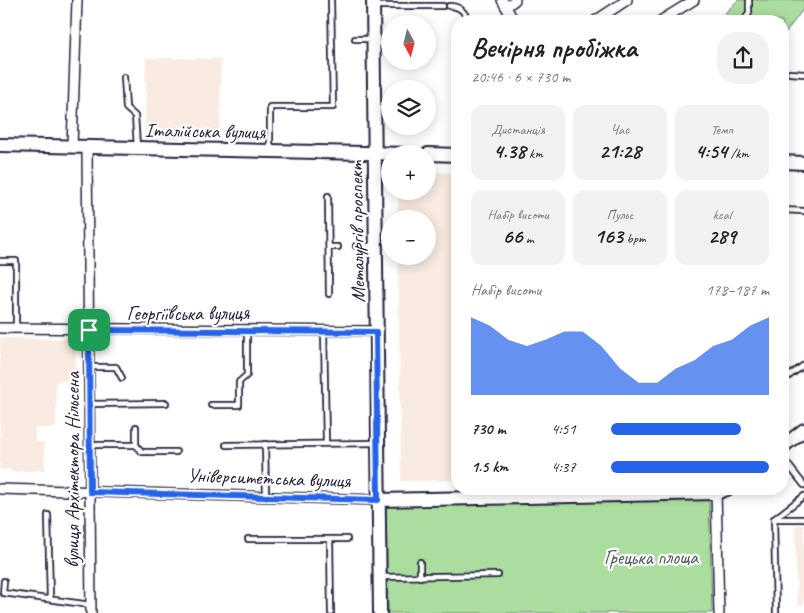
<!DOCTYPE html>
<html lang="uk">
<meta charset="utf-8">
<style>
body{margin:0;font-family:Caveat,sans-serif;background:#f2f2f2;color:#222;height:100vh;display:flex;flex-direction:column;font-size:19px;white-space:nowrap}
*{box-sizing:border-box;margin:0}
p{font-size:16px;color:#767676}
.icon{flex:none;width:28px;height:28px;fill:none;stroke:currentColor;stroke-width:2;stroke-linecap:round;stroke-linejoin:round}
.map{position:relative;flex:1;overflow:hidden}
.side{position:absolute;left:451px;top:15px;width:338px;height:480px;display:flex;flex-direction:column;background:#fff;border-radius:20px;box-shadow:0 2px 12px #0003}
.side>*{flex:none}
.needle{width:32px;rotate:173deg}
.controls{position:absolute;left:381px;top:15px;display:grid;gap:10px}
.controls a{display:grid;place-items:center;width:55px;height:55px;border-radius:50%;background:#fff;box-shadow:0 2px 12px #0003;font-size:25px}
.pin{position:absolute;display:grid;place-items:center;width:42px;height:42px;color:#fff;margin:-21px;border-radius:10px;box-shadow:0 2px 8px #0006}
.round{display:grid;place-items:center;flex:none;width:52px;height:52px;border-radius:20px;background:#f2f2f2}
.overview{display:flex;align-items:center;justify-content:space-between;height:85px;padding:0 20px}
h1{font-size:28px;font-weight:700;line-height:38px}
.stats{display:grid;grid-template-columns:repeat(3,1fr);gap:8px;height:85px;padding:5px 20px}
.stats div{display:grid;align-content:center;border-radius:12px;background:#f2f2f2;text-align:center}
.stats b{font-size:21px;font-weight:700}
.stats small{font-size:14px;font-weight:400}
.stats p{font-size:14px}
.chart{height:140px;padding:10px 20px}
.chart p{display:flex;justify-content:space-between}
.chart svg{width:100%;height:90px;margin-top:5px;fill:#2563eb;opacity:.7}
ul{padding:0 20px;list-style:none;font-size:16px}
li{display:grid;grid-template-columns:80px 60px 1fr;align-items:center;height:38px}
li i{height:12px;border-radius:6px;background:#2563eb}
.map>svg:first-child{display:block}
.built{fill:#f9ebe1}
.green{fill:#abdd9e;stroke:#66806c}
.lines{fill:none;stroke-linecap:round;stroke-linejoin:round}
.lane-casing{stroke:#22223b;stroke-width:8}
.street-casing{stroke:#22223b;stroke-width:12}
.secondary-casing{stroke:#22223b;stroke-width:16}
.lane{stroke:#fff;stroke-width:4.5}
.street{stroke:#fff;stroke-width:9}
.secondary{stroke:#fff;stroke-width:12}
.route-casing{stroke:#fff;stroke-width:10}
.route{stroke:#2563eb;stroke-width:6}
.labels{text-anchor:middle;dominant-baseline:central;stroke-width:4.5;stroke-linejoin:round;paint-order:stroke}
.street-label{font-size:20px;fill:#22223b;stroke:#fff}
.park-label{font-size:20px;fill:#4b5a59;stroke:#fff}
</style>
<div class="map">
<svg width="804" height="613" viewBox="0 0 804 613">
<rect width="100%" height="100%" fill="#fff"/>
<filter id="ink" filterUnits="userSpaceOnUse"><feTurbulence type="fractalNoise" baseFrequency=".02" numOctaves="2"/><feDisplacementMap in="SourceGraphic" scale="10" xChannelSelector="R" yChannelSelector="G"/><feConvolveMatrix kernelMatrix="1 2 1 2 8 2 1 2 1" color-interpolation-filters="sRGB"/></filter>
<g filter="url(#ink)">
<!-- built -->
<g class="built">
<polygon points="146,58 221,59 220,139 145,138"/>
<polygon points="428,172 457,173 457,480 401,481 398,256 428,256 428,219 398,219 398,191 428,191"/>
<polygon points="0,338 75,339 76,380 56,381 56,428 35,428 35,442 44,442 45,470 12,472 11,469 0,470"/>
<polygon points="795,525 804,525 804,605 797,605"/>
</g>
<!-- green -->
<g class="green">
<polygon points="738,0 804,0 804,8 783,36 782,21 717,21"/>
<polygon points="709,499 712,613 388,613 386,506"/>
</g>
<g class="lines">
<defs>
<g id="lane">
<polyline points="375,6 443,6"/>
<path d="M449,6C461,6 464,12 469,21"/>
<polyline points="744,21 749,13 749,0"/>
<polyline points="355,39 373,39"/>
<polyline points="790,73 804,74"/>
<polyline points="124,77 126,108 135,116 137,146"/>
<polyline points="270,150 270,107 333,107 331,0"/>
<polyline points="328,196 329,294"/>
<polyline points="782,210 804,211"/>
<polyline points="356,246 374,246"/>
<polyline points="329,247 338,247"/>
<polyline points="0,261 16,261 16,329"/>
<polyline points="324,331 326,443"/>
<polyline points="89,367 116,367 122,378"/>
<polyline points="782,381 804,365"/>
<polyline points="90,404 166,403"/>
<polyline points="211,405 239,405 239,382 247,375 247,331"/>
<polyline points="136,427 136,445 142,452 176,452"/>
<polyline points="265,444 266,497"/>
<polyline points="90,445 136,445"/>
<polyline points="226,445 377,443"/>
<polyline points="782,457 804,485"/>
<polyline points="48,515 50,599"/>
<polyline points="774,519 776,613"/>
<polyline points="774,519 804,496"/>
<polyline points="775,519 804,519"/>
<polyline points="248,539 347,539"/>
<polyline points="330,539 331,613"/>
<polyline points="382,577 498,575"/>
<polyline points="420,577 420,562"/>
<polyline points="4,581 3,593 91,605"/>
</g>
<g id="street">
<polyline points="502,0 514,21"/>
<polyline points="506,7 515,0"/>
<polyline points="595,21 627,0"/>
<polyline points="660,21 694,0"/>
<polyline points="72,147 77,0"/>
<polyline points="87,147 91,613"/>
<polyline points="0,328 376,331"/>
<polyline points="0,489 378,500"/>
<polyline points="716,489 719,613"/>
</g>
<g id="secondary">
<polyline points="373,0 380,613"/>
<polyline points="0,145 410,154"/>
<polyline points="428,154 458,155"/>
<polyline points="782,162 804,163"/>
<polyline points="782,447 804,430"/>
<polyline points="378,500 716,493 727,489"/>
</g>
</defs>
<!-- lane casing -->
<use href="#lane" class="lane-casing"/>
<!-- street casing -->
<use href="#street" class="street-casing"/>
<!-- secondary casing -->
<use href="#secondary" class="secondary-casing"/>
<!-- lane -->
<use href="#lane" class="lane"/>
<!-- street -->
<use href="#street" class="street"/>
<!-- secondary -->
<use href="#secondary" class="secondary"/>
</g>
</g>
<g class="lines" filter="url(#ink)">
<defs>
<polygon id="route" points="89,330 376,332 378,500 90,492"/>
</defs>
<!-- route casing -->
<use href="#route" class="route-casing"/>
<!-- route -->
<use href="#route" class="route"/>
</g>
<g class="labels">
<!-- street labels -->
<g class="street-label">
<text transform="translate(205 131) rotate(1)">Італійська вулиця</text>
<text transform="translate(357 232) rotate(-91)">Металургів проспект</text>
<text x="188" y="313">Георгіївська вулиця</text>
<text transform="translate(72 470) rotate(-90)">вулиця Архітектора Нільсена</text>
<text transform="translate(269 478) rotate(2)">Університетська вулиця</text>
</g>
<!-- park labels -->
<g class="park-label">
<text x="651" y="557">Грецька площа</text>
</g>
</g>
</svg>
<div class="controls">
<a><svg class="needle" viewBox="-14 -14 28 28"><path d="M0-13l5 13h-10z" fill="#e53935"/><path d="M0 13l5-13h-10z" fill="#767676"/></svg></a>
<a><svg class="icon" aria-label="layers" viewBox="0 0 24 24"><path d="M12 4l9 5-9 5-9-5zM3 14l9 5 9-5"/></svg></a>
<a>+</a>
<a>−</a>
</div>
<div class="pin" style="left:89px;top:330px;background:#1e9e55"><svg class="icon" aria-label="arrive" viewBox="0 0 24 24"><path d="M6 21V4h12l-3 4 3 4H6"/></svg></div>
<section class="side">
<div class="overview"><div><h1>Вечірня пробіжка</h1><p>20:46 · 6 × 730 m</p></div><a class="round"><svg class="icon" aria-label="share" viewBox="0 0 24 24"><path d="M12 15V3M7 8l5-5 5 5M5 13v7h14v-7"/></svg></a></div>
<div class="stats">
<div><p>Дистанція</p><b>4.38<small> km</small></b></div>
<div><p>Час</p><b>21:28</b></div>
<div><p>Темп</p><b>4:54<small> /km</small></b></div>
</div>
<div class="stats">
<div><p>Набір висоти</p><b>66<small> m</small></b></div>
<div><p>Пульс</p><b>163<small> bpm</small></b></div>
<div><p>kcal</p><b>289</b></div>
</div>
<div class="chart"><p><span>Набір висоти</span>178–187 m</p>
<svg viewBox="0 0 160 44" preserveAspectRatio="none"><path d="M0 44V6L10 10L20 17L30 20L40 17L50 13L60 13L70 20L80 31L90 38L100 38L110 31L120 27L130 20L140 17L150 10L160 6V44z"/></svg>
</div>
<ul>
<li><b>730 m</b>4:51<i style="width:82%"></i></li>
<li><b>1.5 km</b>4:37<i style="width:100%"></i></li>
</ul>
</section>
</div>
